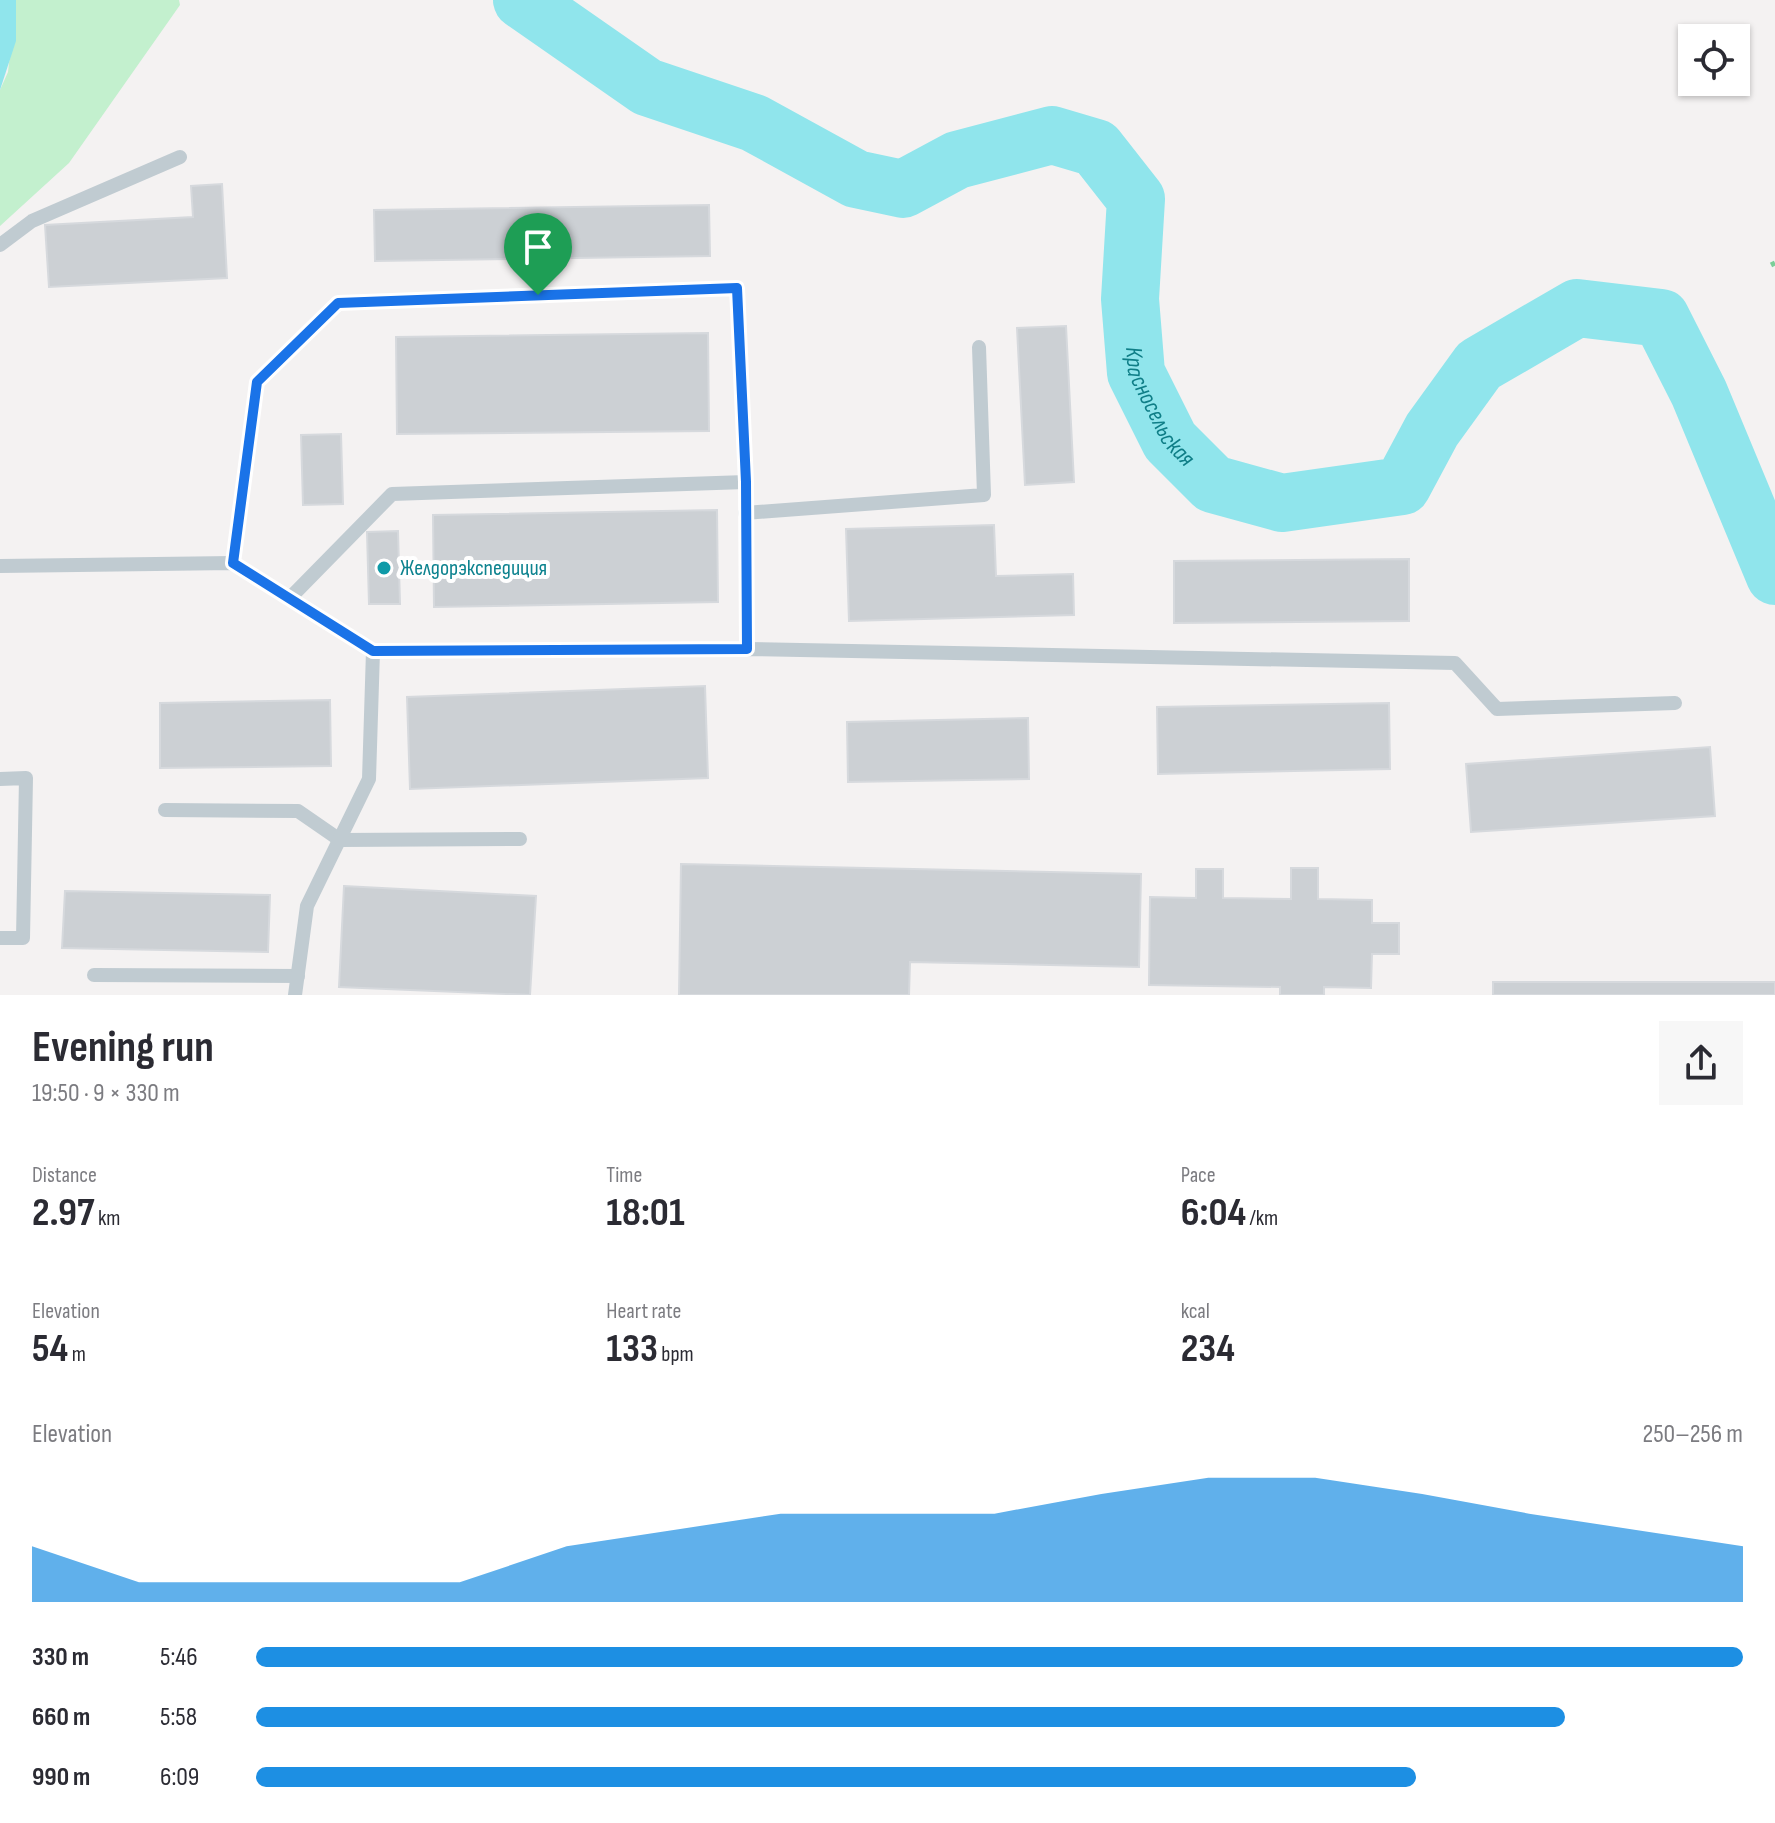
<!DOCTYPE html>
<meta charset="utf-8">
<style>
body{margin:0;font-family:"Sofia Sans Condensed",sans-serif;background:#f7f7f7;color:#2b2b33;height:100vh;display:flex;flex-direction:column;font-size:30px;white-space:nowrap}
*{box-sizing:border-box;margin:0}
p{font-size:26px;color:#7c7c81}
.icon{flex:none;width:44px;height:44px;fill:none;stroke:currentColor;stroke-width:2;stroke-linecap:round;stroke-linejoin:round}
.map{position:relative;height:995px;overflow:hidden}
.panel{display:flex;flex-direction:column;background:#fff;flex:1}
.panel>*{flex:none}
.controls{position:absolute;left:1678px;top:24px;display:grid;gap:16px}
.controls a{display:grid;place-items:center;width:72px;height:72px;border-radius:0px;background:#fff;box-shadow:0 2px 6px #0004;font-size:40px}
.pin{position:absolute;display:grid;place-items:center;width:68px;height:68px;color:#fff;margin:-82px -34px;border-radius:50% 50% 50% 0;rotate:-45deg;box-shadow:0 0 8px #0007}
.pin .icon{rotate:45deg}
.round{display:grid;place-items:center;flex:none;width:84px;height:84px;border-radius:0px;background:#f7f7f7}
.headline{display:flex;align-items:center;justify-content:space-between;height:136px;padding:0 32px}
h1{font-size:44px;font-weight:700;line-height:60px}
.stats{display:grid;grid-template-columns:repeat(3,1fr);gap:12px;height:136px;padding:8px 32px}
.stats div{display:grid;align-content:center}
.stats b{font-size:40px;font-weight:700}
.stats small{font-size:22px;font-weight:400}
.stats p{font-size:22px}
.chart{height:224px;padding:16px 32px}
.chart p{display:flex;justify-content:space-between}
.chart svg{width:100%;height:144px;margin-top:8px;fill:#1d8fe3;opacity:.7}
ul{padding:0 32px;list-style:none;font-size:26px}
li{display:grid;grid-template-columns:128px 96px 1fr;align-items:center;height:60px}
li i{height:20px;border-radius:10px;background:#1d8fe3}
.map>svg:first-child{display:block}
.green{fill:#c3f0ce}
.water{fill:#90e5ec}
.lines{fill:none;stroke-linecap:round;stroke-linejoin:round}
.river{stroke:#90e5ec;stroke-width:58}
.building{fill:#ccd0d4;stroke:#d6d9dd;stroke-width:2}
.path{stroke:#7bce99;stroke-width:5;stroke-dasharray:6 4;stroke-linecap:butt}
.service{stroke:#c0cbd1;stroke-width:14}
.route-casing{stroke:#fff;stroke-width:16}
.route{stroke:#1a73e8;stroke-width:10}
.culture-dot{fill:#0f9aa8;stroke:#fff;stroke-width:3}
.labels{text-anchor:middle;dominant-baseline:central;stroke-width:8;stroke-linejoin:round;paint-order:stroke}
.culture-label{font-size:22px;fill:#0d838f;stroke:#fff;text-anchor:start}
.water-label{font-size:24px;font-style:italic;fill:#0f7e87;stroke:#fff}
</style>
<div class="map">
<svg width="1775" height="995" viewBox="0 0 1775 995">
<rect width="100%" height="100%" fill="#f4f2f2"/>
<!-- green -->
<polygon class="green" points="16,0 179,0 180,5 69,163 0,226 0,90 8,72"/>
<!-- water -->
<polygon class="water" points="0,0 16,0 16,41 0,90"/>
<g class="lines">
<!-- river -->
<path class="river" id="s1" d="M522,0L647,87L754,123L856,179L903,189L957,160L1052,135L1096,148L1136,199L1130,299L1136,373L1170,441L1213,484L1282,503L1402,486L1432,430L1479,365L1577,308L1661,318L1699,393L1775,576"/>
</g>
<!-- building -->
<g class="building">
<polygon points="222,184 227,278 49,287 45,225 193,217 191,186"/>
<polygon points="709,205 710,256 375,261 374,210"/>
<polygon points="1066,326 1074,482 1025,485 1017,328"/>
<polygon points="708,333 709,431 397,434 396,337"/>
<polygon points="341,434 343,504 303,505 301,435"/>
<polygon points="717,510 718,602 434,607 433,515"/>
<polygon points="994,525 996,576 1073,574 1074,615 849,621 846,529"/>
<polygon points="398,531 400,604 369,604 367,532"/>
<polygon points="1409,559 1409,621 1174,623 1174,561"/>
<polygon points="705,686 708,778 410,789 407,697"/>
<polygon points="330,700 331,766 160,768 160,703"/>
<polygon points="1389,703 1390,769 1158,774 1157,707"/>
<polygon points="1028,718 1029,779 848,782 847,722"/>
<polygon points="1710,747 1715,816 1471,832 1466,764"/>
<polygon points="681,864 1141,874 1139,967 910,962 909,995 679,995"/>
<polygon points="1291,868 1318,868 1318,899 1372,900 1372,923 1399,923 1399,954 1372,954 1371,988 1324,987 1324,995 1280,995 1280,987 1149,985 1150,897 1196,898 1196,869 1223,869 1223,898 1291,899"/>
<polygon points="344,886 536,896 530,995 339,987"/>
<polygon points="65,891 270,895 268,952 62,948"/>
<rect x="1493" y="982" width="282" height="13"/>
</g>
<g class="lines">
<!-- path -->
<polyline class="path" points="1771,265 1775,263"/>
<!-- service -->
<g class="service">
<polyline points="0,245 32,221 180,157"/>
<polyline points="745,513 984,495 979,347"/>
<polyline points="233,563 257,382 338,303 737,288 746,482 747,649"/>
<polyline points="0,566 233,563 373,651 747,649 1455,663 1497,709 1675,703"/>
<polyline points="289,599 392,494 746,482"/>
<polyline points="0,779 26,778 23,938 0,938"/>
<polyline points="165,810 298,811 340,840 520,839"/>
<polyline points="94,975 298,976"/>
<polyline points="295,995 307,906 369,779 373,651"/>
</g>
</g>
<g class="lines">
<defs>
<polygon id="route" points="737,288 746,482 747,649 373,651 233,563 257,382 338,303"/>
</defs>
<!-- route casing -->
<use href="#route" class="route-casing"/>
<!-- route -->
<use href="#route" class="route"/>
</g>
<!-- markers -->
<circle class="culture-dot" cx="384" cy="568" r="8"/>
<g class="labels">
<!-- culture labels -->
<g class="culture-label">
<text x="400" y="568">Желдорэкспедиция</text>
</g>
<!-- water labels -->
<g class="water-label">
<text stroke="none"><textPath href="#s1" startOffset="914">Красносельская</textPath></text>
</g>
</g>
</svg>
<div class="controls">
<a><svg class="icon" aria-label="locate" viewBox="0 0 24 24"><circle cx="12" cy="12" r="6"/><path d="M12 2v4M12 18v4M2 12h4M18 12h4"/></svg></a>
</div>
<div class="pin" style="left:538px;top:295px;background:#1e9e55"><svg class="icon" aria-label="arrive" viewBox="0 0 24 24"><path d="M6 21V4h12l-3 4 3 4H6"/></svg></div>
</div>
<section class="panel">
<div class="headline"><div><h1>Evening run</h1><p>19:50 · 9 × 330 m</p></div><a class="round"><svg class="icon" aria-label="share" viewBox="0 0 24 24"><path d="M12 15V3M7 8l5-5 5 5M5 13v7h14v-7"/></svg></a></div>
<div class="stats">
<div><p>Distance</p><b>2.97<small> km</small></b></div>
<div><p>Time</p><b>18:01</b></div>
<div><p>Pace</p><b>6:04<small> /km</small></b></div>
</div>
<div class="stats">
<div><p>Elevation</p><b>54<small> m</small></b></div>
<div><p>Heart rate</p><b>133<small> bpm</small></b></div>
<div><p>kcal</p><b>234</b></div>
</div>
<div class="chart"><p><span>Elevation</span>250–256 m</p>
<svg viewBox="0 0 160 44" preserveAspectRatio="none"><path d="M0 44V27L10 38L20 38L30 38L40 38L50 27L60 22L70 17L80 17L90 17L100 11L110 6L120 6L130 11L140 17L150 22L160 27V44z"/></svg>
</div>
<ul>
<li><b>330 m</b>5:46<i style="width:100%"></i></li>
<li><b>660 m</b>5:58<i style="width:88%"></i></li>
<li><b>990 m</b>6:09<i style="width:78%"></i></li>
</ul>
</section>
